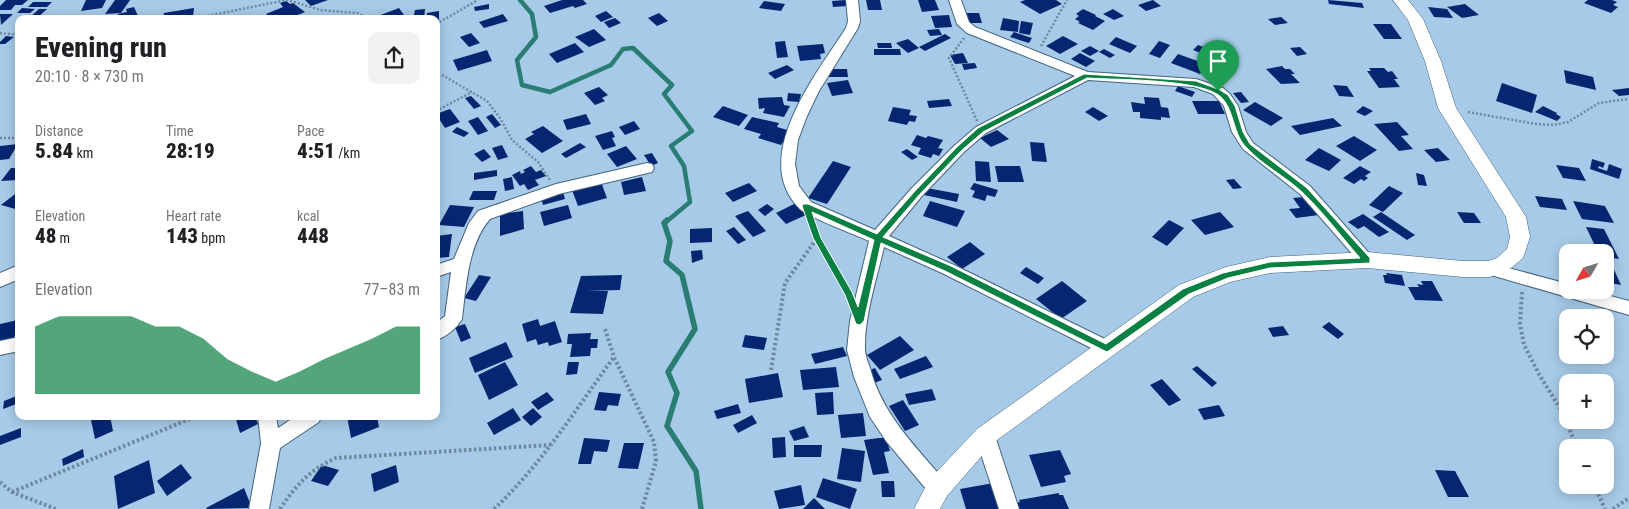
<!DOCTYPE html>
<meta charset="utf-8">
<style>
body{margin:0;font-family:"Roboto Condensed",sans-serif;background:#f2f2f2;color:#202124;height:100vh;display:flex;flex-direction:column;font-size:19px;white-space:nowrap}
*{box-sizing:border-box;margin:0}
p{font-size:16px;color:#757577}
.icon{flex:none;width:28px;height:28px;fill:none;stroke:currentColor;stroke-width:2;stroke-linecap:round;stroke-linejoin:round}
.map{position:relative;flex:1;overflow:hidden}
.sheet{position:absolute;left:15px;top:15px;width:425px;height:405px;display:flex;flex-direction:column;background:#fff;border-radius:10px;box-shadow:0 2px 12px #0003}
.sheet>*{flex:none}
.needle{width:32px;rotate:231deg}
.buttons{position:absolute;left:1559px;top:244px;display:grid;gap:10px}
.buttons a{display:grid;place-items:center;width:55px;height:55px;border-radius:10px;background:#fff;box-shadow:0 2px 12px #0003;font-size:25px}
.pin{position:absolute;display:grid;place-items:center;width:42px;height:42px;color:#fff;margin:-51px -21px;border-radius:50% 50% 50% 0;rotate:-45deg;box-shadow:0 0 5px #0007}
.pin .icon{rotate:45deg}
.round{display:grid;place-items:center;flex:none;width:52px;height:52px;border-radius:10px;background:#f2f2f2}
.summary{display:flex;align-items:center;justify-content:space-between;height:85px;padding:0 20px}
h1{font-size:28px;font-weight:800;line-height:38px}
.metrics{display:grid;grid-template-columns:repeat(3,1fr);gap:8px;height:85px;padding:5px 20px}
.metrics div{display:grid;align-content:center}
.metrics b{font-size:21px;font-weight:800}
.metrics small{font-size:14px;font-weight:400}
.metrics p{font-size:14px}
.chart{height:140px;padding:10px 20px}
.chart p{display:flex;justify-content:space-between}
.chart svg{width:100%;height:90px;margin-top:5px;fill:#0b8043;opacity:.7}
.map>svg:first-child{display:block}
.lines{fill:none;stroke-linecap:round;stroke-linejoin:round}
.stream-far1{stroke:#297d72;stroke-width:4.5}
.stream{stroke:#297d72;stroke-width:5.5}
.building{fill:#052671}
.minor-casing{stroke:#43647e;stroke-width:2}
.tertiary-casing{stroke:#43647e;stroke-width:1}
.path-far1{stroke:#6e899f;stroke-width:2.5;stroke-dasharray:2 2;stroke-linecap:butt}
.path{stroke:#6e899f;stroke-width:4;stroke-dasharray:2.5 2.5;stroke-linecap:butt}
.minor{fill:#fff;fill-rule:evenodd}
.tertiary{fill:#fff;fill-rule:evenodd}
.route{fill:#0b8043;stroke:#fff;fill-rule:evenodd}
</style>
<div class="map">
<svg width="1629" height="509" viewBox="0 0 1629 509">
<rect width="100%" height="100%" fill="#a6cae8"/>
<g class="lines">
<!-- stream-far1 -->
<polyline class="stream-far1" points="520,0 532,14 536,37 517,60 522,85 550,92 611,65 623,49 633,48 672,85 664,94 692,131 671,146 684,166 690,202 666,222"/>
<!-- stream -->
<polyline class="stream" points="667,220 664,223 670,241 666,261 682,275 695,329 668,372 677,393 667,426 696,471 701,509"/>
</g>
<!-- building -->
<g class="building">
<polygon points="6,0 28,0 22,5 15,5 11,10 0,10 0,6"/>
<polygon points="86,0 106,0 102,8 81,11"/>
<polygon points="115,0 130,0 121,13 105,14"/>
<polygon points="305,0 328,0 311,6"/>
<polygon points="562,0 583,0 587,4 575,8 573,6 550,13 544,6"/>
<polygon points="846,0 847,6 833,7 832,1"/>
<polygon points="866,0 880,0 882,10 868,10"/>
<polygon points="918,0 935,0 939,10 922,12"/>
<polygon points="1025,0 1056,0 1062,4 1040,14 1020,2"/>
<polygon points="1153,0 1161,6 1146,11 1138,5"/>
<polygon points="1328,0 1362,3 1364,8 1329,4"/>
<polygon points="1588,0 1612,0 1617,2 1613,5 1618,7 1611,13 1584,3"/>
<polygon points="286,1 290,4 293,3 305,12 288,19 272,19 266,14 283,7 280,3"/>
<polygon points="764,1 785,4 781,11 759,8"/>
<polygon points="33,2 52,2 47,7 28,7"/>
<polygon points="489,4 489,9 475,11 474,7"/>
<polygon points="1465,4 1479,15 1462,18 1447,7"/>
<polygon points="134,7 138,16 119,19 118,14 127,12 126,9"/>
<polygon points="1428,7 1447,9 1453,18 1434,17"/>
<polygon points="22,8 35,9 30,13 17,13"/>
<polygon points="194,8 193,17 163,19 164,13"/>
<polygon points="399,8 404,15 393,19 370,19"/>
<polygon points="39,9 47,9 37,18 29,18"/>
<polygon points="425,9 424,19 413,19 415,10"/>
<polygon points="1083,9 1096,15 1095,16 1105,21 1093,30 1078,23 1080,22 1075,19 1079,16 1076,14"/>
<polygon points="1113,9 1124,16 1114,20 1103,14"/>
<polygon points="439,11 439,21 436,21 436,19 427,19 427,13"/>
<polygon points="606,11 613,17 601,22 595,16"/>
<polygon points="659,13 668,21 657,26 648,18"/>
<polygon points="964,13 979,13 982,23 966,23"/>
<polygon points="0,14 13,14 1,25"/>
<polygon points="503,14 508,21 484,28 479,22"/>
<polygon points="949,15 952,27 935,28 931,16"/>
<polygon points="1281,17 1288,23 1275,25 1268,19"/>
<polygon points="615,18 621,23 609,28 604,22"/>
<polygon points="1003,18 1019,21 1018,32 1000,30"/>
<polygon points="1021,21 1033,23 1030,35 1019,33"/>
<polygon points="1373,24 1391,24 1402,39 1384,39"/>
<polygon points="594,29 606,40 589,47 575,37"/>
<polygon points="939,29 942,35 930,36 927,30"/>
<polygon points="1014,32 1032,38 1029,43 1010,37"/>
<polygon points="471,33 480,43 469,47 460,37"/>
<polygon points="945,34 951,38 925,51 919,47"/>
<polygon points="6,36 14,37 5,44 0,44 0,42"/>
<polygon points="1063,36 1078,44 1060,54 1046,46"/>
<polygon points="1116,37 1137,46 1130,53 1109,44"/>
<polygon points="908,39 919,48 908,53 896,43"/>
<polygon points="785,41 788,57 777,58 775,42"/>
<polygon points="1159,41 1170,45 1160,58 1149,54"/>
<polygon points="575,43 584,52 557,63 549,54"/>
<polygon points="877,43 891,43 892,48 878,48"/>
<polygon points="823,44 825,53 820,54 821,59 800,61 797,46"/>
<polygon points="1198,45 1219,53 1214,58 1193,50"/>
<polygon points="1090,46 1099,51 1090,56 1081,51"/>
<polygon points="1300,47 1307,54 1297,56 1290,48"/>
<polygon points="874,49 900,49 901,55 874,55"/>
<polygon points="1104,49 1115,55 1110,58 1099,52"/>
<polygon points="487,50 492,61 458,71 453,60"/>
<polygon points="963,53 968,63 955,64 950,55"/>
<polygon points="1080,53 1095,61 1086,67 1071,59"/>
<polygon points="1178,54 1206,64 1208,65 1200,74 1171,63"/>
<polygon points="975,63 977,68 964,70 962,64"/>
<polygon points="787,65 794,70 775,79 768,73"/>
<polygon points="1211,66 1221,69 1215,79 1205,75"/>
<polygon points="1282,66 1285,69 1290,69 1295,74 1291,74 1300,83 1281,84 1266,69"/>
<polygon points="1369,68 1384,68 1388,72 1392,71 1398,79 1394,79 1400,87 1379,88 1367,71 1371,71"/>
<polygon points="826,69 847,69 848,77 826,77"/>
<polygon points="1564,70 1593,77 1596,90 1566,83"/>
<polygon points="848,80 853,93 832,96 827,83"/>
<polygon points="1502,83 1537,95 1532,113 1496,101"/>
<polygon points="1333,85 1347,86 1354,97 1339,96"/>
<polygon points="1178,86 1195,92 1192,97 1175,91"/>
<polygon points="599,87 608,95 602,98 605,101 595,105 584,93"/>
<polygon points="1629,88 1629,95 1619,96 1612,90"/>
<polygon points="1241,92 1249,102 1241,103 1233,93"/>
<polygon points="788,93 801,94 799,102 787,101"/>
<polygon points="471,96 481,106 474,109 465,98"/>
<polygon points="782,97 784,105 790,106 784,117 763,113 765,108 759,109 758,98"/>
<polygon points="1144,97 1159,98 1161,107 1168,108 1170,118 1161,117 1161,120 1140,118 1140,112 1133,112 1131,102 1145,104"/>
<polygon points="949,99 952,106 929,108 927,101"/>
<polygon points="1192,101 1219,101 1225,114 1198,114"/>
<polygon points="1255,102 1283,118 1271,126 1243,110"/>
<polygon points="723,106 748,115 739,126 713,117"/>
<polygon points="1363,106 1373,111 1365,116 1356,112"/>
<polygon points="1543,106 1557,113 1556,114 1561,117 1557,121 1535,112"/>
<polygon points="893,107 911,110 909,115 917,116 915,122 909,121 907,125 888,121"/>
<polygon points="1093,107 1108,116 1099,121 1085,112"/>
<polygon points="450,109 460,122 445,128 436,114"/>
<polygon points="492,114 501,125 495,128 486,117"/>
<polygon points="586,114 591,124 567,130 563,120"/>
<polygon points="478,117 488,131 478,135 468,121"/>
<polygon points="752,117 779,123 777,127 791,131 781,145 758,138 761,134 744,129"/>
<polygon points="1333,118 1342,126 1300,135 1291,126"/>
<polygon points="634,121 640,129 625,135 619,127"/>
<polygon points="1397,122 1409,135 1401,136 1413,149 1399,151 1374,124"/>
<polygon points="543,126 563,141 542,153 525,139 534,134 531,132"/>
<polygon points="457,127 469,133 464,137 452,132"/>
<polygon points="997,130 1009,139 991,147 980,138"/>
<polygon points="612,131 615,137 612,138 616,146 603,150 595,136"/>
<polygon points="917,135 926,138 928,136 943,140 938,148 943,149 939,156 933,154 931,158 918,154 921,148 911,145"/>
<polygon points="1354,136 1377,150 1360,161 1336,146"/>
<polygon points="1030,142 1044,143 1047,162 1032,161"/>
<polygon points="580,143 586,147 566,158 561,154"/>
<polygon points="18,144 9,159 0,160 0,146"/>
<polygon points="502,145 508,157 498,160 492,148"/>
<polygon points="626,146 637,159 617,167 607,154"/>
<polygon points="1319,148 1341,160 1329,171 1305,160"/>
<polygon points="1438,148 1450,160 1436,162 1424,150"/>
<polygon points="484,149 491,157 482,162 474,154"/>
<polygon points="907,149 918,157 912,160 901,152"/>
<polygon points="652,153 658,163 651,166 644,155"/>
<polygon points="1592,159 1605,163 1603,168 1599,166 1598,168 1607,171 1609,164 1622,169 1619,179 1590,169"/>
<polygon points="833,161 851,167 827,204 808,198"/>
<polygon points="975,161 989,162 991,182 976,181"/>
<polygon points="1556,165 1579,168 1586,181 1563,178"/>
<polygon points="531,166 536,172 541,170 546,176 535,180 539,185 528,190 524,184 520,186 512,175 520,171 521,174 525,172 523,170"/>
<polygon points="995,166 1020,166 1024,182 998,182"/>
<polygon points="1360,166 1371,172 1365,176 1368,178 1364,181 1361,179 1354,184 1343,178"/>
<polygon points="11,168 19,168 17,180 1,181"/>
<polygon points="497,170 497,176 474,180 474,173"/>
<polygon points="1416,173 1424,175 1427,186 1418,185"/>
<polygon points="512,177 514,189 505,191 503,179"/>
<polygon points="642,177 646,191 624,195 621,182"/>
<polygon points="1234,179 1242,188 1233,189 1226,180"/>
<polygon points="601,182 607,198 578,206 572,190"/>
<polygon points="749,183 757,191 733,202 725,193"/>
<polygon points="974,183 998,190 995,197 987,195 985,201 972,197 975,191 970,189"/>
<polygon points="1389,186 1403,193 1383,212 1369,205"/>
<polygon points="927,188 959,194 957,202 924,195"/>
<polygon points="19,191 19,210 1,205"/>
<polygon points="473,191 497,191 494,200 469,200"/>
<polygon points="563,192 565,199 543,205 541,197"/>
<polygon points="1535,196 1562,199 1567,210 1540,207"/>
<polygon points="1304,197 1319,215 1296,218 1289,209 1300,208 1293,198"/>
<polygon points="930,201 965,211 957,227 923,216"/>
<polygon points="1573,201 1605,206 1614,223 1582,219"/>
<polygon points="796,203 806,215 786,224 776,213"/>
<polygon points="767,204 774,209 765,216 758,210"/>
<polygon points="450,205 474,207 464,227 439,225"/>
<polygon points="568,205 572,218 544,226 540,212"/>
<polygon points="523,211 524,229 500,236 500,214"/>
<polygon points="748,211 766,231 753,237 735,216"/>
<polygon points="1220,212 1234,227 1205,235 1191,220"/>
<polygon points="1381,212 1415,235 1407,240 1373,217"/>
<polygon points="1457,212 1474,213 1481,223 1464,223"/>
<polygon points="1363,214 1389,232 1379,237 1364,226 1358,229 1348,222"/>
<polygon points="1169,220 1184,228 1167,246 1152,237"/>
<polygon points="734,227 746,240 738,244 726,231"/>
<polygon points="1586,227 1604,229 1619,259 1613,258 1614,262 1610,261 1621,285 1605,282 1605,252 1576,252 1573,247 1597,250"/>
<polygon points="712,228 712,242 690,243 690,229"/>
<polygon points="452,234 449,257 436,258 436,236"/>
<polygon points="970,242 985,254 962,269 947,257"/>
<polygon points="702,250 703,259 692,263 691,251"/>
<polygon points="1026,267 1044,278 1038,284 1020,273"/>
<polygon points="1386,273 1402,275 1405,286 1385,283 1383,275 1387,275"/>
<polygon points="479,275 491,277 476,301 464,298"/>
<polygon points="622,275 620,290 586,291 608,291 603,314 570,313 581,276"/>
<polygon points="1062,281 1087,301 1061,319 1036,299"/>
<polygon points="1421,281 1432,281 1443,301 1415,300 1408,287 1419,287 1417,284 1423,285"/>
<polygon points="538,319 540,326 555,321 562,342 549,346 548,342 538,345 536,339 527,342 522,324"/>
<polygon points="18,320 13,344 0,347 0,324"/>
<polygon points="1329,322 1344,334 1338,339 1322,327"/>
<polygon points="465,324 471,338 461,342 455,327"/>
<polygon points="1283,326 1289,335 1273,337 1268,328"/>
<polygon points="591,333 590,339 598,339 597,348 591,348 590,356 570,357 572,344 567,344 568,334"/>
<polygon points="745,335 767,338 764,350 742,347"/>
<polygon points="900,336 914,350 880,370 867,355"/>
<polygon points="506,342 513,357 475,373 469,358"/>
<polygon points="843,347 847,356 815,364 811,354"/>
<polygon points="926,356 933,367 900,379 894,369"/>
<polygon points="505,362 518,385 489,400 478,375"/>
<polygon points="568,362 579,362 577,374 566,375"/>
<polygon points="1197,366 1217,383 1212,387 1192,369"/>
<polygon points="836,367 839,387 803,390 800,370"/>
<polygon points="875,368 882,380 869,385 862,373"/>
<polygon points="778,373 783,397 749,403 745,379"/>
<polygon points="1162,379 1181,400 1169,406 1150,385"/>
<polygon points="932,389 936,400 909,405 905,394"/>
<polygon points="547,392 554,400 538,410 531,402"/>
<polygon points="599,392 621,394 618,406 608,405 606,411 594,410"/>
<polygon points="833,392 834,414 817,415 815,393"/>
<polygon points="19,395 19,403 3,409 4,401"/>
<polygon points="903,400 919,425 905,431 889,406"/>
<polygon points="738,404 741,413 717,419 714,411"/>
<polygon points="1219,405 1225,416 1204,420 1198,409"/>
<polygon points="513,408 521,420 494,435 487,423"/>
<polygon points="533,408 542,417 531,426 522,417"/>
<polygon points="863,413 866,436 841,438 838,415"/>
<polygon points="752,415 757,423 738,433 733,425"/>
<polygon points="100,416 110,416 113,431 95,439 91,420"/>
<polygon points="235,416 255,416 258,424 240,433"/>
<polygon points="347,416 377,416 379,427 351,438"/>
<polygon points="804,426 809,437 794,441 789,431"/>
<polygon points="21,428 21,437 0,445 0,436"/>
<polygon points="785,437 786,457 773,458 772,438"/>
<polygon points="584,438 610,440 607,452 594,451 591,464 578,464"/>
<polygon points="879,438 886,438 890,451 884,452 889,473 873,475 864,440"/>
<polygon points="624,443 644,443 638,469 618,468"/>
<polygon points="794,445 822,445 821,457 794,457"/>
<polygon points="842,448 865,451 861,482 837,479"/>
<polygon points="83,449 84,457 63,466 62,459"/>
<polygon points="1060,450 1071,474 1064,476 1066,482 1041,487 1029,455"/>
<polygon points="149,460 155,493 118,509 114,476"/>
<polygon points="181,464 192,478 167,496 157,481"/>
<polygon points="322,465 339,470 328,486 311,481"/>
<polygon points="396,465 399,482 374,492 371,474"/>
<polygon points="1435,470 1455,471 1469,497 1448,497"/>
<polygon points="823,478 857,489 850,509 816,497"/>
<polygon points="881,481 894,481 895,497 882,497"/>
<polygon points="994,483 1003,509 966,509 960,489"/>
<polygon points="801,485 805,505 779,509 774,491"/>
<polygon points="244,488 252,508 207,509 206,508"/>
<polygon points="1059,493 1059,495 1063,495 1069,509 1017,509 1015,503 1020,502 1019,500"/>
<polygon points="814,498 825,509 803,509"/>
</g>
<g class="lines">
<defs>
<g id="minor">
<path d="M846,0H858L860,21L858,28L819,91L807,116L798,140L795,164L799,186L811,202L875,230L912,188L954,146L976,127L1075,76L967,33L957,24L949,0H961L969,22L975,27L1088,72L1196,79L1223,88L1230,94L1238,106L1246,132L1253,143L1310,186L1375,260L1373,264L1367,266L1361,264L1300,194L1243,149L1232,132L1224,106L1213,94L1194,87L1088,80L986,133L964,152L922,196L889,236L954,265L1113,343L1116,348L1113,353L1107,355L1101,353L942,273L884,247C877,278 864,317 865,349C865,355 868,362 870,368C882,414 915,446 945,481L948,488L945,495L938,497L931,495L886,441L870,417L854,377L847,350L850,321L869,241C856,235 808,217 800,209C748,159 817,73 846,28L848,21Z"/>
<path d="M647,163L652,164L654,168L652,172L559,194L490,219C468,244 466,287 462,319C457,328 446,337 436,340V323L445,316L451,272L436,277V265L454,259L469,223L478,211L556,184Z"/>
<polygon points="1490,263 1568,284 1568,290 1588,290 1629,301 1629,315 1484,273 1482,269 1484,265"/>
<polygon points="19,265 19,279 0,287 0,273"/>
<polygon points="19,337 19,351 0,355 0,341"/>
<polygon points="258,416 276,416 278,428 296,416 321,416 319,422 280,448 269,509 249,509 261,443"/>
<polygon points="985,428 992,430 995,436 1019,509 999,509 975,436 978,430"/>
</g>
<polygon id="tertiary" points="1393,0 1408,0 1423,19 1441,61 1456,108 1526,217 1530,237 1523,258 1511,268 1490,277 1463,277 1367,268 1270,273 1230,282 1193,297 993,443 947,496 940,509 914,509 929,480 977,429 1179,285 1226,267 1270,257 1367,252 1463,261 1488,261 1497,258 1507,249 1510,237 1506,217 1438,108 1425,61 1408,20"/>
</defs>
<!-- minor casing -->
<use href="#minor" class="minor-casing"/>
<!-- tertiary casing -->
<use href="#tertiary" class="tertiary-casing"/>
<!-- path-far1 -->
<g class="path-far1">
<polyline points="192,19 287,0 321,10 357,13 369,19"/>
<polyline points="436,24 478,0"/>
<polyline points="0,33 19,35"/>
<polyline points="964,38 949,58 977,121"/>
<polyline points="1041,46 1067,0"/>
<polyline points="442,75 487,101 500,118 512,140 538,162 550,180"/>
<polyline points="436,111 472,92"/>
<polyline points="1468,112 1536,124 1554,125 1568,122 1599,103 1628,99"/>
<polyline points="0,138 19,138"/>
</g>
<!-- path -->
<g class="path">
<polyline points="812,223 817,238 849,295"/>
<polyline points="1522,292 1520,324 1524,345 1540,376 1563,413 1577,448"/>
<polyline points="605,329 614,357 654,442 656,461 642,509"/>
<polyline points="771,370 785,283 817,238"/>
<polyline points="0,482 12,492 56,509"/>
<polyline points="1594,485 1605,509"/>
<polyline points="12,492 197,416"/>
<path d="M280,509C295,486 311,469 336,458L550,445"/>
<path d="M494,509C541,465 576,409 614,357"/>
<polyline points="1613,509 1629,498"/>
</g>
<!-- minor -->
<use href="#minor" class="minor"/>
<!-- tertiary -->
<use href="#tertiary" class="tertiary"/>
</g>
<!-- route -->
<path class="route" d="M1084,74L1196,81L1220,90L1228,95L1235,106L1243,132L1250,144L1307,188L1370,258V263L1270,268L1228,278L1189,294L1107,352L945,271L881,243L864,321L860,325L856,324L845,295L813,238L802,206L803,204H808L877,234L915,191L957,147L978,128ZM1087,78C1120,80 1188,79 1215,93C1235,103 1231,132 1246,147C1262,165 1285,176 1302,192C1323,212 1341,236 1360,258L1270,262L1223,273L1183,289L1106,344L951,266L883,237L920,194L962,150L983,132ZM812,212L874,240L858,307L852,292L821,238Z"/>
</svg>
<div class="buttons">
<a><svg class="needle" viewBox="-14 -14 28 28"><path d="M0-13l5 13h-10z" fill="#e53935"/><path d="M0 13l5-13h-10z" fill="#757577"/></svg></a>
<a><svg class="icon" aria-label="locate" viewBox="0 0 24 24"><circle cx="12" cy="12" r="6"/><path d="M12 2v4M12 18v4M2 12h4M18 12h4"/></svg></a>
<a>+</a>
<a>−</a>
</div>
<div class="pin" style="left:1218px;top:91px;background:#1e9e55"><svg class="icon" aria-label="arrive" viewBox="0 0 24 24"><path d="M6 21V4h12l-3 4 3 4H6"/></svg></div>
<section class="sheet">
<div class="summary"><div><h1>Evening run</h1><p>20:10 · 8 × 730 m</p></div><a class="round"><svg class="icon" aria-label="share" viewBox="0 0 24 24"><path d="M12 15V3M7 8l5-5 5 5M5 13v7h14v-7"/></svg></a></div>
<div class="metrics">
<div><p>Distance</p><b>5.84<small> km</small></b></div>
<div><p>Time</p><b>28:19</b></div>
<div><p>Pace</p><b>4:51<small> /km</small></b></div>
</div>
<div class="metrics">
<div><p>Elevation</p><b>48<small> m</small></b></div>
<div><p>Heart rate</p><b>143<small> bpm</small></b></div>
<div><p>kcal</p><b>448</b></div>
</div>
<div class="chart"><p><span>Elevation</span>77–83 m</p>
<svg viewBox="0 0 160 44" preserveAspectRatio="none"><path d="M0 44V11L10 6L20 6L30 6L40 6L50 11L60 11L70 17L80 27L90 33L100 38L110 33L120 27L130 22L140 17L150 11L160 11V44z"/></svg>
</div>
</section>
</div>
